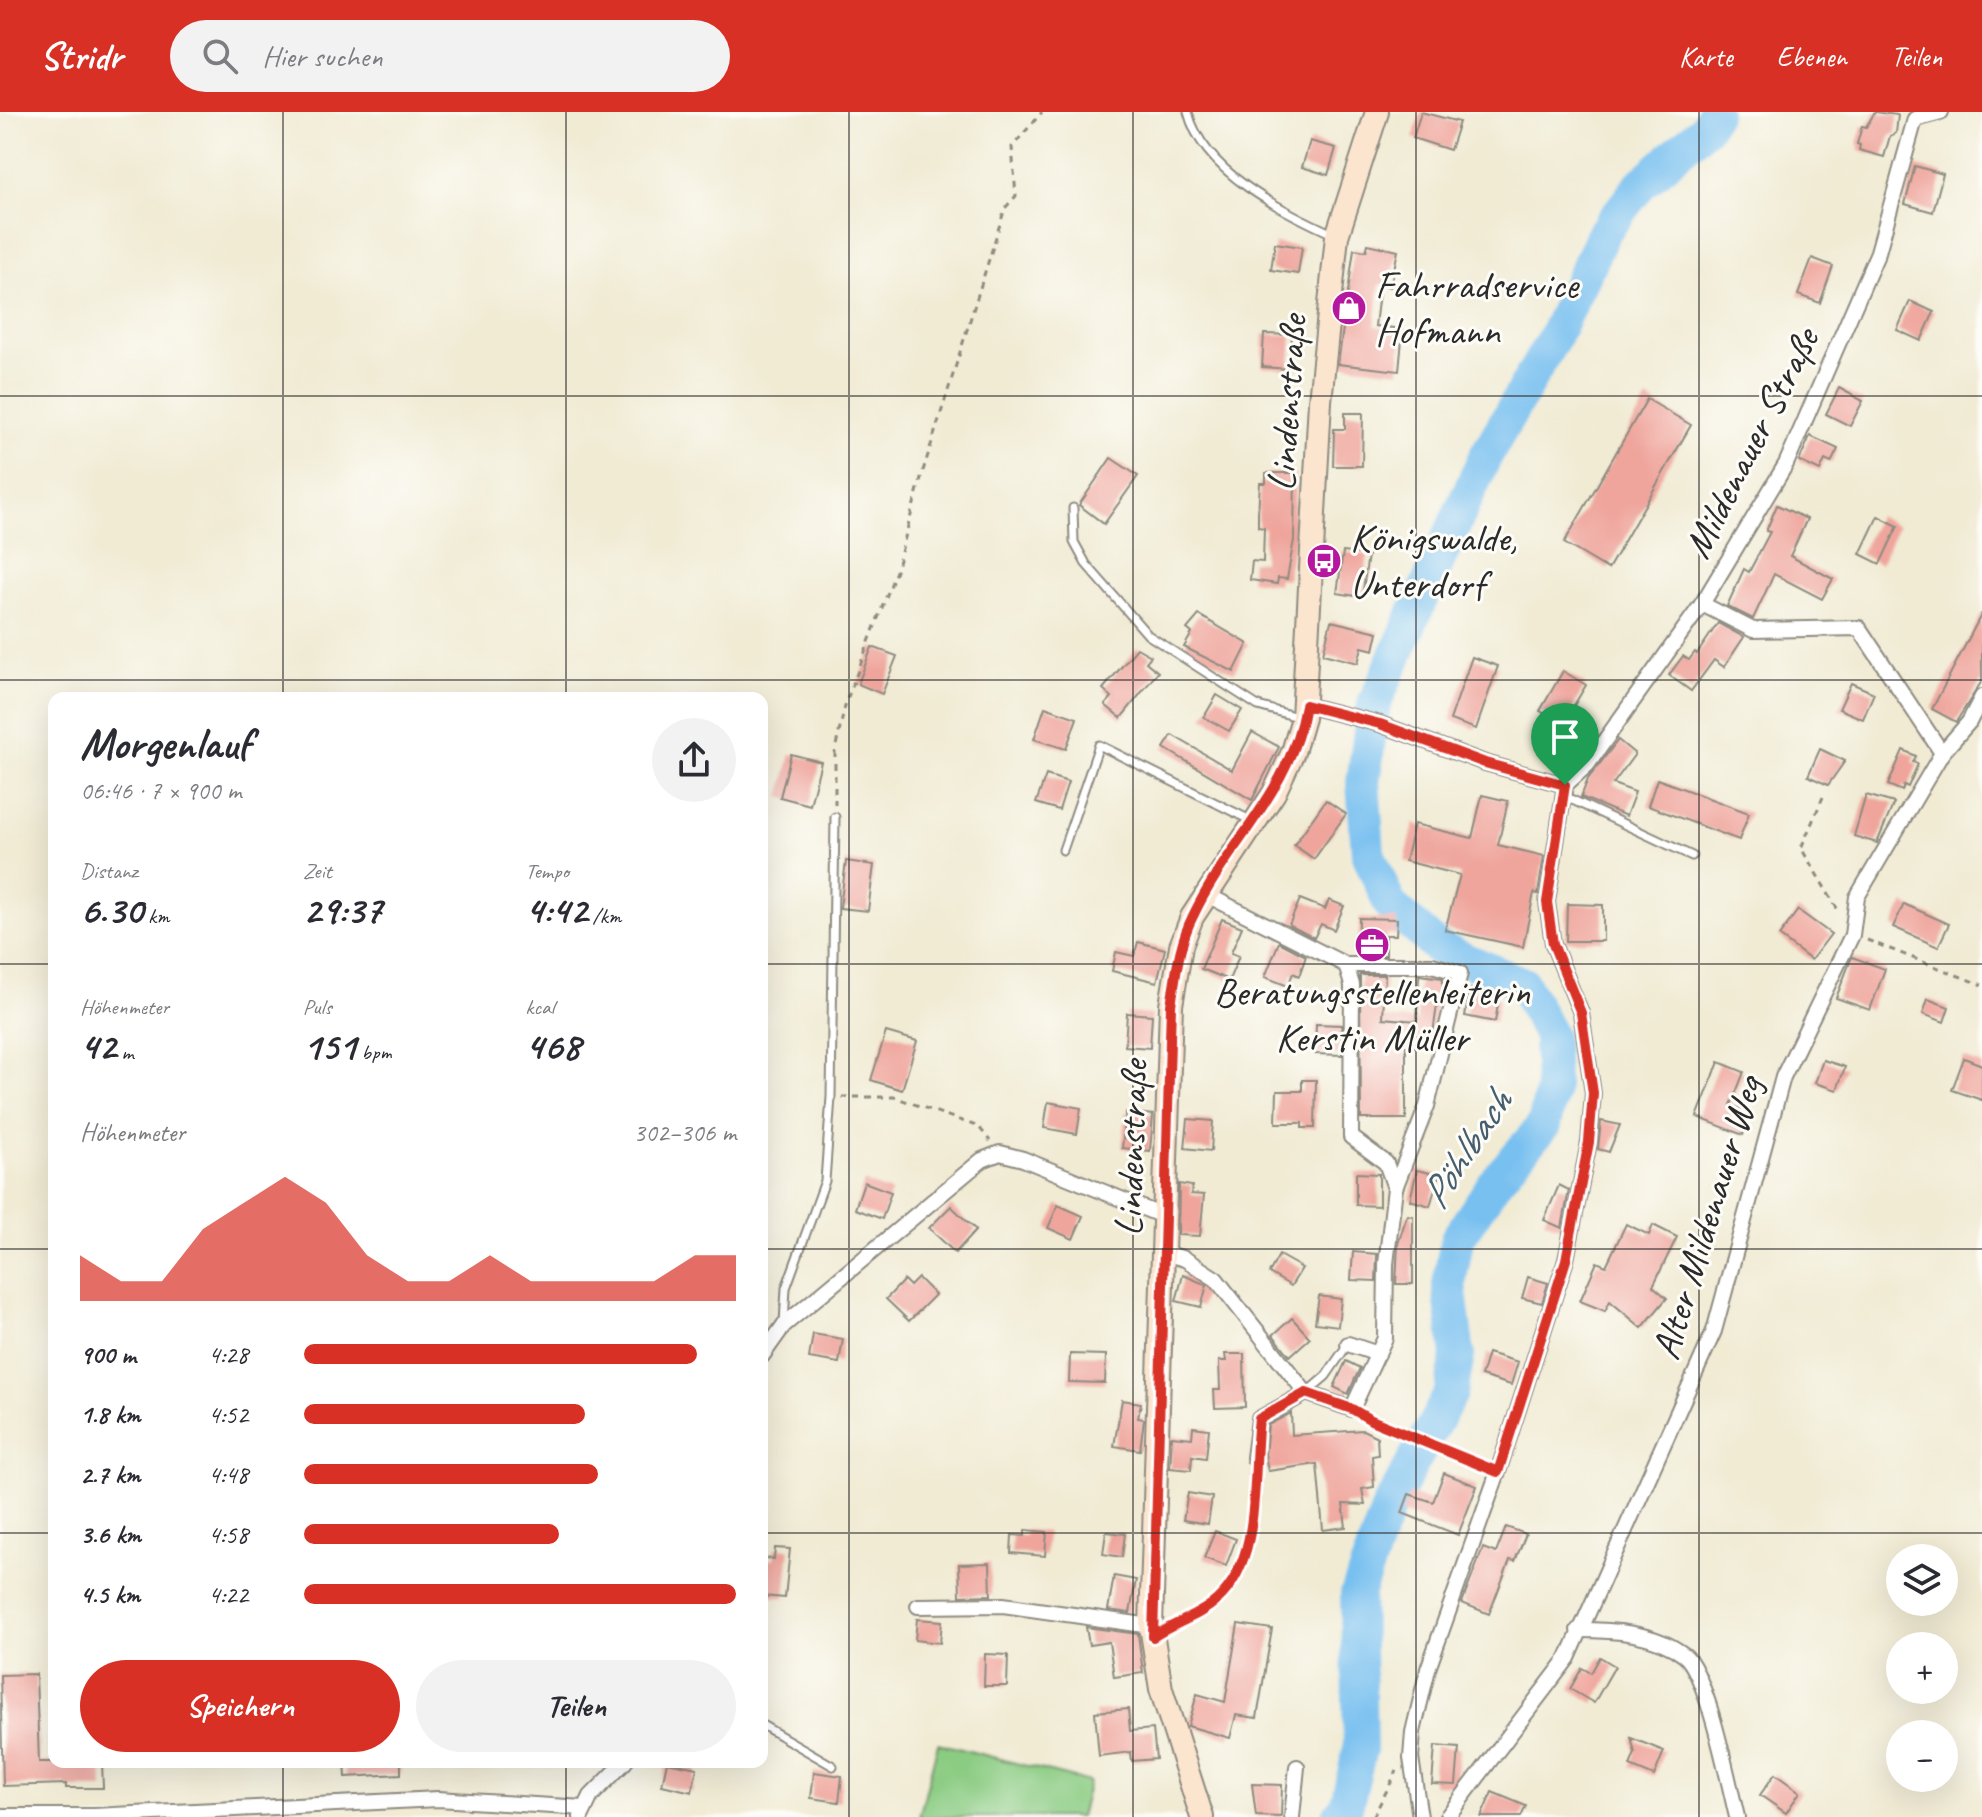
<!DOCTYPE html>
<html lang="de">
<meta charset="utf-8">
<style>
body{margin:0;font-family:Caveat,sans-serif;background:#f2f2f3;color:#2b2b33;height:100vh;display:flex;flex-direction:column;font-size:30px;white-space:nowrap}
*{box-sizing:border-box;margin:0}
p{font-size:26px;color:#7c7c81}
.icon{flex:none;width:44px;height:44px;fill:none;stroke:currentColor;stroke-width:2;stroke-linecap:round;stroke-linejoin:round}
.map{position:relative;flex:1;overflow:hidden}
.details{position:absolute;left:48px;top:580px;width:720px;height:1076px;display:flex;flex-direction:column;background:#fff;border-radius:16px;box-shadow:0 8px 32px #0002}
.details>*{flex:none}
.controls{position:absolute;left:1886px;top:1432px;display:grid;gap:16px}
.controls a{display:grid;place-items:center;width:72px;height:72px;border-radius:50%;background:#fff;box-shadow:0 8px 32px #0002;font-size:40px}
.pin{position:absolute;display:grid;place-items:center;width:68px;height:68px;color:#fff;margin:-82px -34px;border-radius:50% 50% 50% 0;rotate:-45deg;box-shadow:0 0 8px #0007}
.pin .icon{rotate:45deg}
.round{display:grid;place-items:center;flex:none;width:84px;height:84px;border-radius:42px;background:#f2f2f3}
.headline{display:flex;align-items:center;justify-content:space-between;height:136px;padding:0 32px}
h1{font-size:44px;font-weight:700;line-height:60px}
.figures{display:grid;grid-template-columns:repeat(3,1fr);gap:12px;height:136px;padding:8px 32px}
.figures div{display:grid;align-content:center}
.figures b{font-size:40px;font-weight:700}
.figures small{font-size:22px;font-weight:400}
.figures p{font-size:22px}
.chart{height:224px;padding:16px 32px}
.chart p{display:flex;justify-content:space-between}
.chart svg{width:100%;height:144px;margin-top:8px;fill:#d93025;opacity:.7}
.button{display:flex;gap:16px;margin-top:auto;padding:16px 32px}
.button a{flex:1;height:92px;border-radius:48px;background:#d93025;color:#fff;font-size:32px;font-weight:700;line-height:92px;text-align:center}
.button a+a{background:#f2f2f3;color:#2b2b33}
ul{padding:0 32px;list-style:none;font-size:26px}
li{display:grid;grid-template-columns:128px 96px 1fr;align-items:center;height:60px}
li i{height:20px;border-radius:10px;background:#d93025}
header{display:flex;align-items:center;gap:48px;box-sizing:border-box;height:112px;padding:0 40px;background:#d93025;color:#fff}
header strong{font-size:38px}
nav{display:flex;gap:44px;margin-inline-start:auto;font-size:28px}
.search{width:560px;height:72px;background:#f2f2f3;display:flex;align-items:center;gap:20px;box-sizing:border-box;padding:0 28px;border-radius:44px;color:#7c7c81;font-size:30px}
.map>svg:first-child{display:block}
.green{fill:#8bcc83;stroke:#5b7c57;stroke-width:2}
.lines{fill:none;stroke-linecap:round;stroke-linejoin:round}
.river{stroke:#78c0f0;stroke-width:34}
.building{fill:#efa59c}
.service-casing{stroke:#8e8b80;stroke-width:11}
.minor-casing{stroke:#8e8b80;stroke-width:18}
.secondary-casing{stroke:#8e8b80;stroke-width:26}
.path{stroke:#8e8b80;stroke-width:3;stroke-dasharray:6 6;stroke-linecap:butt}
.service{stroke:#fff;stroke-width:7}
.minor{stroke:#fff;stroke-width:14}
.secondary{stroke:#fce5cf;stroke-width:22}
.route-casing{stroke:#fff;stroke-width:16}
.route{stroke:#d93025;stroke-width:10}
.grid{fill:none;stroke:#2b2b2b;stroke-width:2;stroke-opacity:0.55}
.labels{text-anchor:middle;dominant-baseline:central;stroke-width:6;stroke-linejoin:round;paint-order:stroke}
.poi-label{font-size:40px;fill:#2b2b2b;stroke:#fdfcf7;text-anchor:start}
.street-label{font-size:40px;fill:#2b2b2b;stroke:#fdfcf7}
.water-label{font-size:42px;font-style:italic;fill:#465f70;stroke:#fdfcf7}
</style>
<header>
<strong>Stridr</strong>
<div class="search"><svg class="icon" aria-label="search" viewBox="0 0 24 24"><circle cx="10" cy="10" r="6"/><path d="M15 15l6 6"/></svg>Hier suchen</div>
<nav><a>Karte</a><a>Ebenen</a><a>Teilen</a></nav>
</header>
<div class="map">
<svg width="1982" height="1705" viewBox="0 0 1982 1705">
<rect width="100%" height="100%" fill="#fdfcf7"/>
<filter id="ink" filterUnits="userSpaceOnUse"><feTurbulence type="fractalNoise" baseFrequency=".0125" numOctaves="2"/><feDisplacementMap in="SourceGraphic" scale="16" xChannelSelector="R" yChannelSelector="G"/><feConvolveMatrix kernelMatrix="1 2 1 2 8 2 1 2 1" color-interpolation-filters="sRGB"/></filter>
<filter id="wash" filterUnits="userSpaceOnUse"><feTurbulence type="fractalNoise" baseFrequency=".006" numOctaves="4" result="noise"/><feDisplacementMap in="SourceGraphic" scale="32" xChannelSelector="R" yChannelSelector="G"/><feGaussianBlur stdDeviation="1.8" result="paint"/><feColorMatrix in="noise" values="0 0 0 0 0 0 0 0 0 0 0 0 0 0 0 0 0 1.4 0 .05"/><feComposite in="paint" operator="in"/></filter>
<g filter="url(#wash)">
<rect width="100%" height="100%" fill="#f1ebd4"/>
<!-- green -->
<polygon class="green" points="938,1631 1089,1670 1080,1705 919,1705"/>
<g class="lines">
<!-- river -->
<polyline class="river" points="1338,1705 1346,1695 1360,1637 1357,1482 1388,1396 1451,1281 1458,1243 1449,1173 1457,1127 1497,1067 1544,1013 1552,977 1550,924 1523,872 1438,836 1390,793 1368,741 1363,670 1374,592 1484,347 1553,227 1604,120 1640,73 1705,16 1714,0"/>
</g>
<g id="blocks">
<!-- building -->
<g class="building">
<polygon points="1421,0 1459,10 1450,38 1413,26"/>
<polygon points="1875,0 1898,3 1896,21 1890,24 1884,45 1859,38 1860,33 1857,32 1862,14 1866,15"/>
<polygon points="1310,29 1336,36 1328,63 1302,55"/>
<polygon points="1915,54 1943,62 1933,100 1905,92"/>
<polygon points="1275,131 1302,135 1298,162 1271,158"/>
<polygon points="1368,132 1398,139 1390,175 1380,172 1375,214 1403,217 1399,259 1338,252 1354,137 1366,139"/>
<polygon points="1812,146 1833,154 1820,191 1798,183"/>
<polygon points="1910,189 1934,200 1921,229 1897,218"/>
<polygon points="1264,222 1292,223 1290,257 1262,255"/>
<polygon points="1839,276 1863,289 1850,314 1826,302"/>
<polygon points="1647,287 1691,313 1608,457 1564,431"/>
<polygon points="1345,301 1363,301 1362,354 1333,354 1334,317 1345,317"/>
<polygon points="1810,324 1838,337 1831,351 1825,348 1820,359 1799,349"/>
<polygon points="1111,346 1138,364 1104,412 1079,393"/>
<polygon points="1266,361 1295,361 1294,428 1287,467 1278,466 1277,472 1250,468 1252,449 1263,450 1264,416 1258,415 1258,401 1260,371 1266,371"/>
<polygon points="1777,393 1807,407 1790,444 1833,467 1822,487 1774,462 1753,507 1727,494 1744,457 1749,460 1770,420 1766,419"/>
<polygon points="1878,404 1898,414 1880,452 1860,442"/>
<polygon points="1343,440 1368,443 1362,485 1337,481"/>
<polygon points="1982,501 1982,569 1956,610 1932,597"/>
<polygon points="1199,503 1248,532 1234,560 1184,535 1192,521 1187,517"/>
<polygon points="1331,509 1378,520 1374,538 1362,535 1358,551 1323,542"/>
<polygon points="1718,511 1744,525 1724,555 1714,548 1691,579 1669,563 1683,544 1689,548 1695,540 1697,542"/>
<polygon points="872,535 897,544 882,582 858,572"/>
<polygon points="1137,536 1151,544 1146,550 1158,560 1121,606 1105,593 1112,585 1103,577"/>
<polygon points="1472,545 1498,554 1476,617 1450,608"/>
<polygon points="1563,559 1586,573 1563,612 1540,599"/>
<polygon points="1851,571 1874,581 1863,607 1839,597"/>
<polygon points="1217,583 1242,598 1229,619 1204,605"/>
<polygon points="1045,595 1077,606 1066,637 1034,627"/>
<polygon points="1252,620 1279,635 1252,688 1164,636 1172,623 1232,658"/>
<polygon points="1618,628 1635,642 1613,672 1635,680 1626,704 1581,685 1588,667"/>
<polygon points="1820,637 1845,649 1828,673 1808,664"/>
<polygon points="1903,638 1916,644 1913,650 1918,652 1908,675 1904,673 1902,679 1888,673"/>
<polygon points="791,642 821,650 810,693 780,685"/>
<polygon points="1046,663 1068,670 1059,698 1036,691"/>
<polygon points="1657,667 1749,701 1739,728 1648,694"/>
<polygon points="1482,683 1508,689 1498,733 1544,744 1538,782 1534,781 1523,835 1445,818 1460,763 1405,749 1414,712 1472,726"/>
<polygon points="1866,683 1894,691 1877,731 1854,724"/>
<polygon points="1326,688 1346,702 1314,747 1294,733"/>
<polygon points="846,749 874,753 868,799 840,796"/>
<polygon points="1300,787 1325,797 1329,788 1344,794 1334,818 1321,812 1314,826 1289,813"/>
<polygon points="1567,792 1603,793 1603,829 1566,829"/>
<polygon points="1904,792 1949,812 1938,835 1893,815"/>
<polygon points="1798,798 1831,822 1811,848 1779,824"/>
<polygon points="1359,806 1397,807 1396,823 1386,823 1386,843 1358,843"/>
<polygon points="1222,807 1242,815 1231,841 1239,844 1229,868 1201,857"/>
<polygon points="1138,830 1165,837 1157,870 1112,859 1116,840 1134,844"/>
<polygon points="1279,830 1306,844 1299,864 1293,861 1288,874 1265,865"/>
<polygon points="1852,845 1885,857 1870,898 1836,886"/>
<polygon points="1360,863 1385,863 1383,906 1417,909 1419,863 1443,866 1442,892 1437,893 1431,936 1406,934 1406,1007 1361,1007"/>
<polygon points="1470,877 1492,881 1491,885 1499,887 1495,910 1465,904"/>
<polygon points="1928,887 1949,895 1944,910 1923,902"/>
<polygon points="1127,901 1152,903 1150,936 1125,934"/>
<polygon points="1316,912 1342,913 1342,943 1315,942"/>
<polygon points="886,920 917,929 902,978 871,968"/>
<polygon points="1964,946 1982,953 1982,988 1952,978"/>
<polygon points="1823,948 1845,955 1837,978 1815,971"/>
<polygon points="1719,950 1744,960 1731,993 1751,1001 1743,1023 1697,1005"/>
<polygon points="1302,968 1316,968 1315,1016 1302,1016 1302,1011 1276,1011 1277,979 1302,979"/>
<polygon points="1048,990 1081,996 1077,1022 1044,1016"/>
<polygon points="1126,1000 1153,1003 1150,1039 1122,1036"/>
<polygon points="1188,1007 1213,1009 1211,1039 1185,1036"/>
<polygon points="1601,1009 1620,1013 1609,1040 1598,1037"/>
<polygon points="1417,1058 1439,1063 1430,1094 1410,1088"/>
<polygon points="1356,1061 1379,1062 1379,1094 1356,1093"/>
<polygon points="864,1070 891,1080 882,1107 855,1097"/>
<polygon points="1179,1072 1192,1074 1191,1082 1204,1083 1200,1124 1178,1123"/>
<polygon points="1559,1073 1569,1078 1562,1116 1544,1108"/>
<polygon points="1058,1093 1083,1104 1073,1127 1048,1116"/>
<polygon points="951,1094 976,1118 955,1141 929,1116"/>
<polygon points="1407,1103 1413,1104 1413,1172 1396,1172 1398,1132"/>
<polygon points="1626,1112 1649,1123 1653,1113 1677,1125 1653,1174 1667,1186 1642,1216 1610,1189 1605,1199 1580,1189 1597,1150 1606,1154"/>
<polygon points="1353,1140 1377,1142 1376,1169 1351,1168"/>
<polygon points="1279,1143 1302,1156 1291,1174 1269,1161"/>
<polygon points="1183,1163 1207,1173 1201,1195 1176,1189"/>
<polygon points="1528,1165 1548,1171 1542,1191 1522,1186"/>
<polygon points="918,1166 935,1183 909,1209 886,1187 904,1168 910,1174"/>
<polygon points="1319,1184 1341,1187 1338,1214 1315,1211"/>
<polygon points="1292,1206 1310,1226 1290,1244 1273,1223"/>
<polygon points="813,1222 843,1227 839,1251 809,1246"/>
<polygon points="1488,1241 1518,1250 1511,1273 1481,1264"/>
<polygon points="1070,1242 1106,1243 1105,1271 1069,1270"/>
<polygon points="1225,1242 1244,1242 1245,1295 1215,1296 1214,1278 1220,1278 1219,1249 1226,1249"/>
<polygon points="1346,1249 1360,1256 1348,1282 1334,1275"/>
<polygon points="1122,1288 1141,1291 1138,1306 1144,1307 1140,1338 1114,1334"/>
<polygon points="1291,1301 1292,1323 1363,1318 1377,1325 1378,1343 1372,1344 1374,1375 1362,1377 1365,1393 1343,1392 1346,1415 1323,1418 1317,1352 1268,1359 1265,1342 1268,1313"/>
<polygon points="1193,1315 1209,1317 1206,1346 1192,1344 1191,1358 1170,1356 1172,1324 1192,1326"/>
<polygon points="1444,1361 1477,1374 1458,1423 1402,1401 1409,1382 1433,1390"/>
<polygon points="1188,1381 1212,1385 1208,1412 1183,1408"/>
<polygon points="1506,1415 1526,1422 1515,1449 1510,1448 1489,1502 1462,1491 1483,1436 1496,1441"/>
<polygon points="1025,1418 1047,1420 1045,1444 1011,1441 1012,1423 1025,1424"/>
<polygon points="1215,1419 1236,1427 1226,1454 1204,1446"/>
<polygon points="1106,1420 1125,1422 1122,1445 1103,1442"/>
<polygon points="775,1436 790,1437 785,1486 762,1484 762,1446 774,1447"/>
<polygon points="990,1451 991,1483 960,1484 959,1452"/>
<polygon points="1114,1464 1136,1468 1130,1501 1108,1498"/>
<polygon points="917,1507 942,1509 940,1531 915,1528"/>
<polygon points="1238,1512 1272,1517 1257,1606 1236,1603 1230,1626 1188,1614 1197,1582 1225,1590"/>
<polygon points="1086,1515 1138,1522 1143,1561 1114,1565 1109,1530 1089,1533"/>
<polygon points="985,1542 1008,1543 1007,1574 984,1574"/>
<polygon points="1600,1545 1615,1554 1594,1591 1570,1577 1582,1556 1591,1561"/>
<polygon points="36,1562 39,1650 102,1650 103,1676 66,1676 66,1672 3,1674 0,1563"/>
<polygon points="1128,1597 1130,1619 1153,1617 1156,1647 1132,1649 1131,1640 1099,1644 1095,1600"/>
<polygon points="1631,1626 1664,1639 1654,1664 1630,1654 1635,1641"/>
<polygon points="1435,1634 1459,1636 1456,1673 1432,1672"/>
<polygon points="345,1650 401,1650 401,1662 346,1665"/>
<polygon points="667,1650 697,1656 692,1680 662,1673"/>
<polygon points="814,1660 842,1664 839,1690 811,1686"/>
<polygon points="1775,1662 1800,1680 1786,1701 1760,1683"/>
<polygon points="1252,1672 1282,1673 1281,1705 1256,1704"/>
<polygon points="1492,1680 1526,1694 1521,1705 1481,1705"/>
</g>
</g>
</g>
<g filter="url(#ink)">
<use href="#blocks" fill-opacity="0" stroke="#8e8b80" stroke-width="2"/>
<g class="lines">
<defs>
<g id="service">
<path d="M1188,0C1203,60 1282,99 1335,123"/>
<polyline points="1073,396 1074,430 1086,452 1148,523 1258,594 1301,606"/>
<polyline points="1564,684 1692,744"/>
<polyline points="1063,738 1099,633 1252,709"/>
<polyline points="784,1211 786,1176 825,1069 831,985 835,705"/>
<polyline points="1306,1281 1326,1264 1348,1232"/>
<polyline points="762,1613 833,1654"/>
</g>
<g id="minor">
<polyline points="1915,7 1941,0"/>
<polyline points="1702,492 1753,518 1859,516 1942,641"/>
<polyline points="1305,593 1380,612 1485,651 1565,673"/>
<polyline points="1205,782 1346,853 1352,873 1351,1025 1386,1051 1395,1076"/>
<polyline points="1164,1141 1185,1147 1216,1167 1306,1281 1352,1297 1385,1226 1386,1152 1395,1076 1427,994 1460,861 1432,853 1346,853"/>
<polyline points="1348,1232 1378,1242"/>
<polyline points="762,1244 784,1213 982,1048 1000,1041 1023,1047 1165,1105"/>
<polyline points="1254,1346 1259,1307 1306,1281"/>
<polyline points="918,1494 1003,1493 1151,1514"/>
<path d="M1578,1518C1613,1518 1654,1520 1684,1543C1707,1560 1729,1673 1737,1705"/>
<polyline points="0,1704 94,1704 438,1687 584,1696"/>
<polyline points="581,1705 591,1684 625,1650"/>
<polyline points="1292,1705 1297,1655"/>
<polyline points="1420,1705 1411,1646 1413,1620 1428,1557 1498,1360 1566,1148 1589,1030 1593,981 1581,901 1553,832 1547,790 1565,673 1588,652 1702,492 1786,352 1878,140 1915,7"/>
<polyline points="1447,1705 1568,1546 1714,1219 1783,965 1852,823 1857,785 1942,641 1969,610 1982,585"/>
</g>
<polyline id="secondary" points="1202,1705 1161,1577 1151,1514 1171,893 1181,834 1192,805 1274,681 1293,640 1303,606 1320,289 1337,124 1377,0"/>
</defs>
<!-- service casing -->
<use href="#service" class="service-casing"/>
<!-- minor casing -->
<use href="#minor" class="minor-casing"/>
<!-- secondary casing -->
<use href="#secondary" class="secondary-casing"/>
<!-- path -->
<g class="path">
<polyline points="1823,685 1801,736 1838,798"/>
<polyline points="835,693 835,638 846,590 896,459 922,362 1005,96 1016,84 1012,35 1042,0"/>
<polyline points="1867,828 1982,873"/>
<polyline points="842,985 894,985 979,1015 990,1029"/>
<polyline points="1366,1305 1484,1355"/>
<path d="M1172,1514C1241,1483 1256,1434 1254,1361"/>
<polyline points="1373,1705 1397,1659"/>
</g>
<!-- service -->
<use href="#service" class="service"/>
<!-- minor -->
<use href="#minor" class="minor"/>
<!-- secondary -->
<use href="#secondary" class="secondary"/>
</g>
</g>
<g class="lines" filter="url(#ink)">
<defs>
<path id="route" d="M1305,593L1380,612L1485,651L1565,673L1547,790L1553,832L1581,901L1593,981L1589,1030L1566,1148L1498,1360L1371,1308L1352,1297L1306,1281L1259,1307C1252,1362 1263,1447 1217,1488C1198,1505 1173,1511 1153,1525L1171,893C1176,863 1179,831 1193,804C1228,730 1292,678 1305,593Z"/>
</defs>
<!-- route casing -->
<use href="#route" class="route-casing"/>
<!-- route -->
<use href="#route" class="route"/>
</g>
<!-- grid -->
<path class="grid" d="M283,0V586M566,0V586M849,0V1705M1133,0V1705M1416,0V1705M1699,0V1705M0,284H1982M0,568H1982M0,852H54M762,852H1982M0,1137H54M762,1137H1982M0,1421H54M762,1421H1982M283,1650V1705M566,1650V1705"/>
<!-- icons -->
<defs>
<symbol id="shop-disc" viewBox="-11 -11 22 22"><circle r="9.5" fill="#b5179e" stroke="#fdfcf7"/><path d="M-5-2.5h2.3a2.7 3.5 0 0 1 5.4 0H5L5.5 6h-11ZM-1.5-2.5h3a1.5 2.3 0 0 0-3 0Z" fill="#fff"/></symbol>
<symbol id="bus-disc" viewBox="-11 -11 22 22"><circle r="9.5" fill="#b5179e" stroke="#fdfcf7"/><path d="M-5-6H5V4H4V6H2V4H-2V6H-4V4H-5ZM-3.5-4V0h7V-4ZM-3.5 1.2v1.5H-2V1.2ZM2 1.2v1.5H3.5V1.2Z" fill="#fff"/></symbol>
<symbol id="office-disc" viewBox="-11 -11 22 22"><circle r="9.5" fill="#b5179e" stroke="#fdfcf7"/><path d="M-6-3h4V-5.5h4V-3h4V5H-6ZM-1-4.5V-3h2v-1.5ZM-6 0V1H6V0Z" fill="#fff"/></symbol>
</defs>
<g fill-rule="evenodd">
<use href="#shop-disc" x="1329" y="176" width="40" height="40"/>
<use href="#bus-disc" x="1304" y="429" width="40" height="40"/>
<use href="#office-disc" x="1352" y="813" width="40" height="40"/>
</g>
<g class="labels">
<!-- poi labels -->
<g class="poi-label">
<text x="1375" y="173">Fahrradservice<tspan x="1375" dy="46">Hofmann</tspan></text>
<text x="1350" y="426">Königswalde,<tspan x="1350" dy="46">Unterdorf</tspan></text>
<text x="1372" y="880" text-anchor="middle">Beratungsstellenleiterin<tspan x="1372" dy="46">Kerstin Müller</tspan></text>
</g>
<!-- street labels -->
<g class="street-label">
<text transform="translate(1287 291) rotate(-86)">Lindenstraße</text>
<text transform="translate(1751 331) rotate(-63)">Mildenauer Straße</text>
<text transform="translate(1131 1036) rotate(-88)">Lindenstraße</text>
<text transform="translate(1707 1106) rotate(-73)">Alter Mildenauer Weg</text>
</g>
<!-- water labels -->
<g class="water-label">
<text transform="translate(1466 1037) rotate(-57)">Pöhlbach</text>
</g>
</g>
</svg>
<div class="controls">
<a><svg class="icon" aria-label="layers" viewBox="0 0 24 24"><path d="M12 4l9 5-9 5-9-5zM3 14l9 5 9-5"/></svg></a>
<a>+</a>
<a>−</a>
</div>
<div class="pin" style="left:1565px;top:673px;background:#1e9e55"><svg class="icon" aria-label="arrive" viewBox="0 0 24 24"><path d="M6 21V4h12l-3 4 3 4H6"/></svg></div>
<section class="details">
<div class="headline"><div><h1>Morgenlauf</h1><p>06:46 · 7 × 900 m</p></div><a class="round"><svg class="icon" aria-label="share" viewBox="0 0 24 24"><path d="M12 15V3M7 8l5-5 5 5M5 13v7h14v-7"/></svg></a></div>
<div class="figures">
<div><p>Distanz</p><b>6.30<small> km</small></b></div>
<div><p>Zeit</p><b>29:37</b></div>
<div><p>Tempo</p><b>4:42<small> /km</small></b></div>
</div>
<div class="figures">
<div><p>Höhenmeter</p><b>42<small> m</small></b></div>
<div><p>Puls</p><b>151<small> bpm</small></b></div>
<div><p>kcal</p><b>468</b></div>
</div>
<div class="chart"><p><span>Höhenmeter</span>302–306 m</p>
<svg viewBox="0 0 160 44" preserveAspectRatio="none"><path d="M0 44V30L10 38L20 38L30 22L40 14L50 6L60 14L70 30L80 38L90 38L100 30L110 38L120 38L130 38L140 38L150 30L160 30V44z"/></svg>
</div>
<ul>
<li><b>900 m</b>4:28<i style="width:91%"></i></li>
<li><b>1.8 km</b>4:52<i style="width:65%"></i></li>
<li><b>2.7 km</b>4:48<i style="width:68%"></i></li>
<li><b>3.6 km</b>4:58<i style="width:59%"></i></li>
<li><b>4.5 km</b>4:22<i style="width:100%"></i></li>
</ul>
<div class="button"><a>Speichern</a><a>Teilen</a></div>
</section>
</div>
